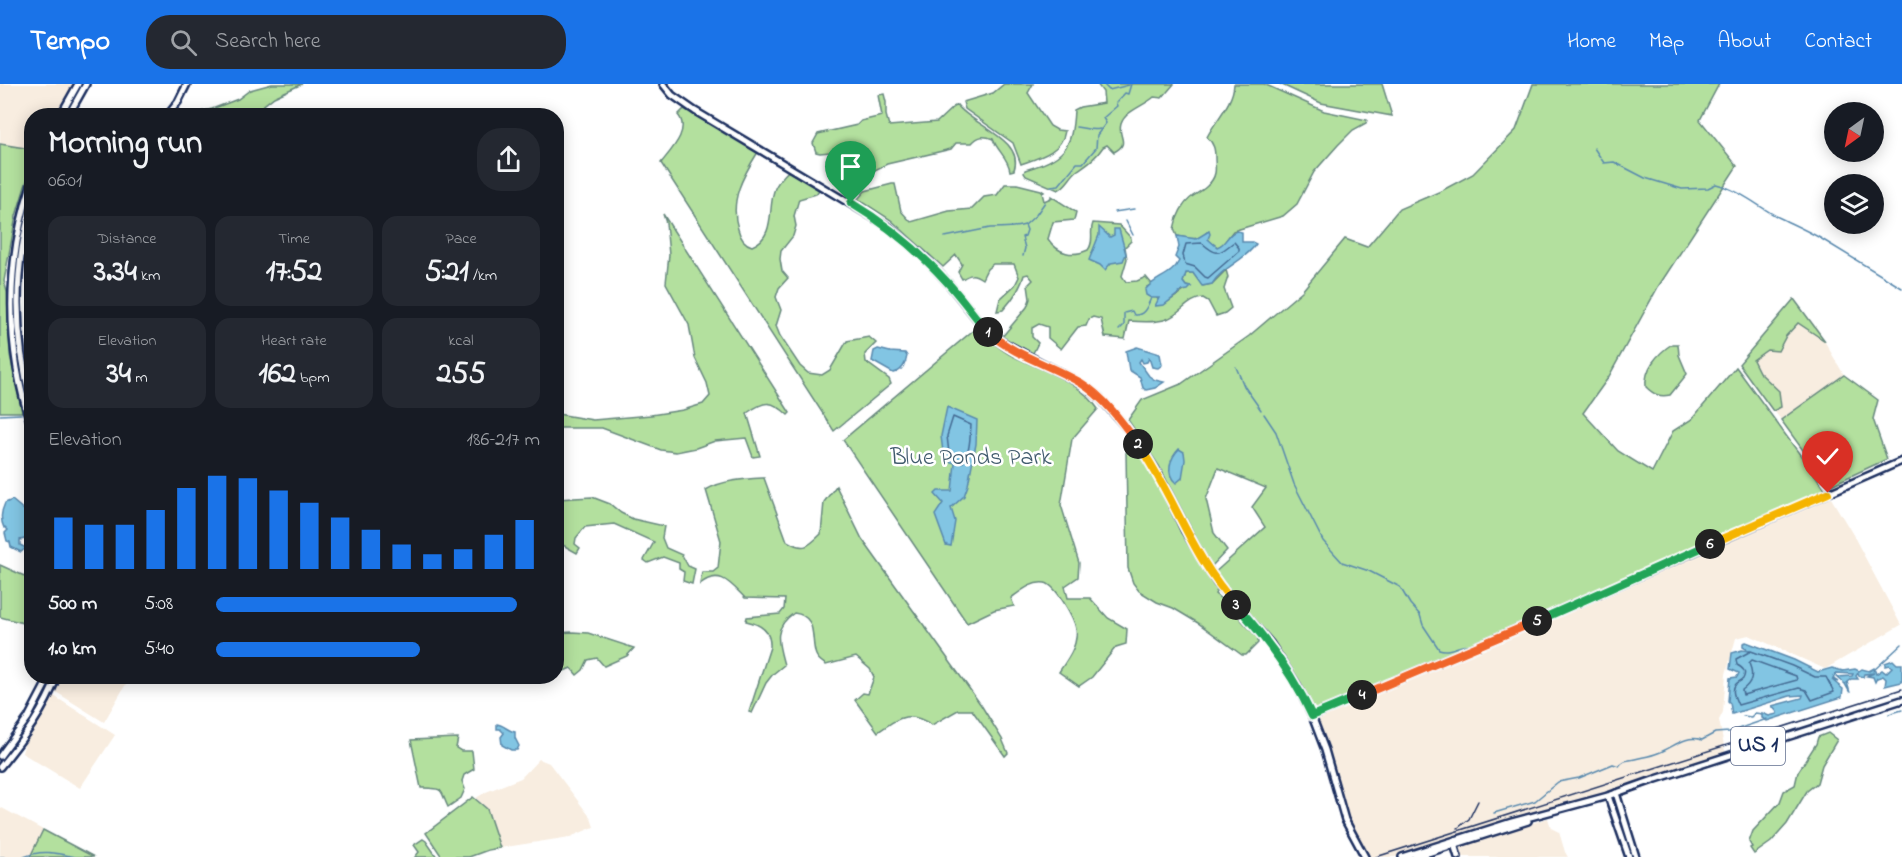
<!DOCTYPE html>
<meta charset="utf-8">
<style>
body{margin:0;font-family:"Indie Flower",sans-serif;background:#242831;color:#f1f3f6;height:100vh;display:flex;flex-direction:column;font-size:22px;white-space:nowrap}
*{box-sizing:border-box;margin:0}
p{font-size:20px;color:#9ea1a6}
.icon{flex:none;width:33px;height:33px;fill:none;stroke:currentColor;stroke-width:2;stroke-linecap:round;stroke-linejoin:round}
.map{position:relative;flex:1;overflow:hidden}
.details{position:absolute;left:24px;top:24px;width:540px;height:576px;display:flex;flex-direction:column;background:#171b24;border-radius:24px;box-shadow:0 3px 15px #0003}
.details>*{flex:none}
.needle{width:39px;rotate:213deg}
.tools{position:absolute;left:1824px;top:18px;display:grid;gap:12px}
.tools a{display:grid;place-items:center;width:60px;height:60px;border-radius:50%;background:#171b24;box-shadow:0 3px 15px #0003;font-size:30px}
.pin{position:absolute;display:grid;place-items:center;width:51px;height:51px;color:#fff;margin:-62px -26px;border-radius:50% 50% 50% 0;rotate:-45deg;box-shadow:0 0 6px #0007}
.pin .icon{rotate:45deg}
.km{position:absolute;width:30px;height:30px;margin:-15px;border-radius:50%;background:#222;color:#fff;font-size:16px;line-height:30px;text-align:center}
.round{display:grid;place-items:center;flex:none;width:63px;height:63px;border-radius:24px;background:#242831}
.summary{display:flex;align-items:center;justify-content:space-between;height:102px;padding:0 24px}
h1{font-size:33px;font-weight:700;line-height:45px}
.metrics{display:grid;grid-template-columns:repeat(3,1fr);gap:9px;height:102px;padding:6px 24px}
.metrics div{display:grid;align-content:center;border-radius:15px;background:#242831;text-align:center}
.metrics b{font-size:30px;font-weight:700}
.metrics small{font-size:16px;font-weight:400}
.metrics p{font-size:16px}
.chart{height:168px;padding:12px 24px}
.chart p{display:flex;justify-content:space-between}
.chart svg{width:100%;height:108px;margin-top:6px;stroke:#1a73e8;stroke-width:6}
ul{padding:0 24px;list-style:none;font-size:20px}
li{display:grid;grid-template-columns:96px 72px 1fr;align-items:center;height:45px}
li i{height:15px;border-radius:8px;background:#1a73e8}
header{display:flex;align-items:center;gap:36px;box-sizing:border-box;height:84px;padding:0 30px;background:#1a73e8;color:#fff}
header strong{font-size:28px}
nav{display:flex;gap:33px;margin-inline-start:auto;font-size:21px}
.search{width:420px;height:54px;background:#242831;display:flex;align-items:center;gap:15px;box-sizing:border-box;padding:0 21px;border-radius:24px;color:#9ea1a6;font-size:22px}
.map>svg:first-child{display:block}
.built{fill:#f8ede0}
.green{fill:#b3e09e;stroke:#67887e;stroke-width:1.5}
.water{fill:#82c5e3;stroke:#5989ae;stroke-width:1.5}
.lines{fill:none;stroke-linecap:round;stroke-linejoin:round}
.shore{stroke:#446b93;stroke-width:1.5}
.stream{stroke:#5989ae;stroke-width:1.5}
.major-casing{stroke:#1b2f5e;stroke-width:10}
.major{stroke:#fff;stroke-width:5}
.rail{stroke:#1b2f5e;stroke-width:1.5}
.split-1-casing{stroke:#fff;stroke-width:12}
.split-2-casing{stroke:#fff;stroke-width:12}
.split-3-casing{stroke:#fff;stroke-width:12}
.split-4-casing{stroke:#fff;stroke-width:12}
.split-5-casing{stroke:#fff;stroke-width:12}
.split-6-casing{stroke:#fff;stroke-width:12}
.split-7-casing{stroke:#fff;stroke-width:12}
.split-1{stroke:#22a559;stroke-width:8}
.split-2{stroke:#f0652b;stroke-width:8}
.split-3{stroke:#f5b400;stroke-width:8}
.split-4{stroke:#22a559;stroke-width:8}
.split-5{stroke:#f0652b;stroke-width:8}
.split-6{stroke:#22a559;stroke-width:8}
.split-7{stroke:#f5b400;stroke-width:8}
.labels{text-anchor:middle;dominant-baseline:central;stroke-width:5;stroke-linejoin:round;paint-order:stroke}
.shield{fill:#fff;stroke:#5f6d8e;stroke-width:1.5}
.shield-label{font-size:22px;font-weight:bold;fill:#1b2f5e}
.park-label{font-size:24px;fill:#415b6e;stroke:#fff}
</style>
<header>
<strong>Tempo</strong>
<div class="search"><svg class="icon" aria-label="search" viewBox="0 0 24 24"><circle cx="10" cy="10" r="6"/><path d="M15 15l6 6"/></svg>Search here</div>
<nav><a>Home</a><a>Map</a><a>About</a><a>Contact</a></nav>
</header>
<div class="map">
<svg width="1902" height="773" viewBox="0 0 1902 773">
<rect width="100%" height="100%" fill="#fff"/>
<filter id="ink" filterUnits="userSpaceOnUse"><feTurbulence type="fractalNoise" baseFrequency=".0167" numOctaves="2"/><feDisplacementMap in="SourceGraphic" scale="12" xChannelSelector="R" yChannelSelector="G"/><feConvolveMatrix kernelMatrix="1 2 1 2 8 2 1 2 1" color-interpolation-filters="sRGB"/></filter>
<g filter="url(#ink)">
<!-- built -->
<g class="built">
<polygon points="0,0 73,0 56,31 32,32 31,65 0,60"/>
<polygon points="1794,215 1818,246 1844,291 1781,336 1739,280"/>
<polygon points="1828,409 1852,449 1901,541 1825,585 1749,551 1736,554 1726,590 1723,628 1719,636 1726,672 1595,715 1402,773 1365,773 1353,754 1312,632"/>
<polygon points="61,593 61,592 130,593 104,638 56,608"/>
<polygon points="54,612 115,651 80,704 22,669 25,658"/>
<polygon points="539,675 549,679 591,734 594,743 570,753 500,764 487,725 476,714 486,708 521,694"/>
<polygon points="0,723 43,746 30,773 0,773"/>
<polygon points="1548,734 1551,744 1559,748 1565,768 1568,773 1462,773 1459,763"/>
</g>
<!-- green -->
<g class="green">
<polygon points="272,0 302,0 274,13 251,31 188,31 212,25 238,15 250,6"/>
<path d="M1004,0H1033L1028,9L1050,42L1057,46L1065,47C1062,68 1038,74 1021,80L1013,59L965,25L963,18L993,9Z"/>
<path d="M1097,0H1174L1162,14L1154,13C1144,22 1125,27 1121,40C1117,53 1131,59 1114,68L1107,61L1103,63C1096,74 1088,79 1078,86C1070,92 1067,102 1058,106L1026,92L1024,89L1025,86C1063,74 1072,67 1074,26L1080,23L1104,19L1103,8Z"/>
<path d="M1234,0H1264L1324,27L1367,36L1366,39L1353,46L1338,61L1314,88L1297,120L1283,132L1233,147L1223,160L1218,163L1209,157L1207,148C1198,158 1188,154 1177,152L1174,145C1176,133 1183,119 1193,112C1201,107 1213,100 1215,89C1216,85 1215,79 1215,74C1215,65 1214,60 1207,53C1216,35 1233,20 1234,0Z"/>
<polygon points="1280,0 1382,0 1392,32 1321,19"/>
<polygon points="1533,0 1719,0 1700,36 1737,82 1658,203 1608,294 1583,329 1618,367 1652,388 1673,347 1692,335 1736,283 1828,409 1312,632 1278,571 1212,491 1265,443 1252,423 1266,404 1218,384 1206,415 1214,449 1227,466 1211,483 1159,382 1128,336 1142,316 1181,300 1249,252 1302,207 1345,155 1367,163 1399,125 1441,107 1473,90 1516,46"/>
<path d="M884,10L886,18V31L889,42L937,38L953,23L957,21C972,41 1025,56 1014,86L1010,87C1008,73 997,67 993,55C984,51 978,52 972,59H956L951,65L887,80L873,87L841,67L820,69L816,68L813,59L818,50L857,41L861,37L882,32L878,11Z"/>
<path d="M684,25L758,68C743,92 729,116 738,145C740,153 744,160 752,162C775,153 768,126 774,107C776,99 783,93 788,87L819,106L816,110L799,115L794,132L796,142L793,152L781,167L780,175L782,187L788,194L779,204L776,213L781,226L776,242L780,252L800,282L808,289L822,291L830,286L847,257L869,253L876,259L865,270L866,278L889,295L891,300L834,347L661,79C671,66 691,46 678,31Z"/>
<polygon points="0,60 31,65 31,83 16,132 4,197 7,208 10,271 22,328 0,328"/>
<path d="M892,100H895L901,127L911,138L949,127L972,125L984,113L997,111L1005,100H1017L1041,106L1044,108L1042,109L1044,117L1051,114V112L1076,128L1074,136L1053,138L1048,155C1058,170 1073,173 1088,166C1095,157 1089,148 1093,139L1119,141L1131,154V157L1125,163L1127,175L1122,192L1126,198L1137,197L1146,193L1152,200L1147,203L1163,221L1190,203L1186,202L1183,198L1186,189H1193L1203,202L1212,200L1226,186L1228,193L1224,205L1231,224L1225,229L1216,232L1208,217L1203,214C1188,215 1181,230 1167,235C1156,239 1141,238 1129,237L1125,255L1105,253L1101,235L1093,233L1089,235L1086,242L1078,243L1061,265L1048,254V243L1039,240L1032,244V253L1038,259L1032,271L1015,264L1002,253L1027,223L1030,215L1028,201L1033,196L1028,190L1024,191C1021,204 1012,216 1003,226L997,227L1000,215L1015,201L1019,193L1014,180H993L987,185L982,195C973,189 970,190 962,195L958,188L962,180L956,171L943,183L891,136L858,115L865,107Z"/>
<path d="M663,130L790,329L788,331C772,316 765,316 747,329L760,372L753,373L746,354L715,357L696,364L676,368L661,366L602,344H557V330L593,336L651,331L683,326L703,320L710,312L707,299L695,274L689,241L666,199L669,171L666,139Z"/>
<polygon points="1794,215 1825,257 1798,239 1786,252 1778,267 1767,266 1753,276 1759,288 1779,307 1781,323 1773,327 1739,280"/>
<path d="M976,244C986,253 997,263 1009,270C1040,287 1078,294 1098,325L1072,355L1061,421L1079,479L1078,493L1065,502L1068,514H1090L1108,534L1127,545L1126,560L1116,563L1092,593L1079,602L1059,588C1065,578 1072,571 1075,559C1076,555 1077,549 1076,545C1074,534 1056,501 1045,499C1032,497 1021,507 1011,514L1014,522L994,526L967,539L843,356Z"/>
<path d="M1672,260H1678L1679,271L1687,290L1670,311C1660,313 1654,311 1646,303C1644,285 1657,270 1672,260Z"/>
<polygon points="1844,291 1878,316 1873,335 1887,375 1829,402 1781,336"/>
<polygon points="1132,358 1169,417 1186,456 1199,478 1218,504 1215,510 1238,529 1237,531 1258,554 1258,559 1246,571 1242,571 1198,539 1173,524 1157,518 1139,507 1133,499 1128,484 1126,369 1128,363"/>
<path d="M764,394L787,457C804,467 808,463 821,450L824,418L836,402L862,455L981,621L1002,655L1008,669L1005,672L972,626H958L932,641C908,626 900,633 878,648L855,616L863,609L868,610L874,593L870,585L856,573L826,581C822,578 818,576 816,571C810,556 819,532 794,529C772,544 778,559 784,581L773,590L766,599L752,629L749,628L770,563C771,548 761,540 746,537L747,533L780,530L784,525L785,515L745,514C731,500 720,484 700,500L702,488H713L718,484L721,457L706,406C722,396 745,395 764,394Z"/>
<polygon points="592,413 610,420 621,429 633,435 664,442 662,454 666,464 682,471 688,482 695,485 692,500 683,497 684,488 679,485 679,479 663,473 648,479 644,476 654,458 614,440 585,443 576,454 575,460 580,464 577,469 563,461 557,462 557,415"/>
<polygon points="0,481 31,495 31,541 0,533"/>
<polygon points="572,548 588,549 634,564 627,572 604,582 597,574 588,576 583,586 577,591 571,584 557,590 557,549"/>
<polygon points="1828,649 1837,656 1822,681 1817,699 1807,707 1787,740 1771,758 1754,770 1750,764 1752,763 1749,758 1753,747 1780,718 1784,707 1795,701 1798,688 1816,660 1818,653"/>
<path d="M458,654L456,664L461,667H472L474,685L464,691L462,697L465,705L461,714L448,723C439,704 446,705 421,704L411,656Z"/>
<polygon points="473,713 487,725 500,764 488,766 469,773 442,773 426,749"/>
<polygon points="43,746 94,773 30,773"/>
<polygon points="423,755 426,757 437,773 415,773 419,768 414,761"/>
</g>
<!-- water -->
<g class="water">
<polygon points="1099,143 1110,153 1114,151 1114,145 1119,145 1126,170 1123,177 1111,179 1105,186 1100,181 1089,176 1099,151"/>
<path d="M1209,147L1210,150L1208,155L1217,163C1227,160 1227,149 1237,147L1242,148V158H1252L1256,160C1246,176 1221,184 1212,200L1202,202L1193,189H1186L1183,198L1186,202L1191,203L1188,206L1182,207L1164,221L1155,222L1159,214H1151L1146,211L1145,206C1155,193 1172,192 1179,177L1175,173L1179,163L1177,152L1196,155Z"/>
<polygon points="1137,263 1160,270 1162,281 1158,284 1152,283 1149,274 1147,278 1143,279 1141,275 1139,278 1149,292 1155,296 1164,298 1155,304 1146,306 1143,304 1140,293 1129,286 1126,267"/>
<path d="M878,265L890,268L905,269L907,272C906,279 902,288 893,289L872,277L874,267Z"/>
<polygon points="947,323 977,336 976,360 968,401 964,412 951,424 955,437 951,462 946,461 935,431 943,419 935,410 938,407 952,407 955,379 944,376 941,352"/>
<path d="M1179,365L1184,368L1185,376L1182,394L1176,399C1165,390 1170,374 1179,365Z"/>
<path d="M12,416L31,432V454L20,456V461L26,464L21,468L11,463L10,458L7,457L5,449L8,446L5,443L4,444C0,435 1,428 5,419Z"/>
<polygon points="1746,558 1794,576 1818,588 1832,584 1843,587 1855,585 1859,587 1862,585 1869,587 1874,584 1876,590 1882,586 1886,589 1892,583 1889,581 1885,582 1885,579 1893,576 1897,580 1902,580 1902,598 1885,602 1886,595 1883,592 1877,594 1875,598 1873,593 1867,592 1874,589 1864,590 1863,593 1859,592 1858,589 1856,592 1858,595 1851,595 1847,598 1850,609 1845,600 1837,593 1852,592 1853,590 1836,589 1833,595 1838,598 1832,596 1843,605 1842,613 1767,637 1762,634 1762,629 1769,632 1777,630 1777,628 1772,622 1802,614 1803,611 1790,612 1732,630 1730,619 1728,617 1730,594 1737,593 1739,589 1730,585 1732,569 1742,566 1750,567 1743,563 1743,559"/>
<path d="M497,640C504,641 508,647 515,648V654L519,662L517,666H511L502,661L501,653L504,649L500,645H497Z"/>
</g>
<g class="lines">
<!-- shore -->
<g class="shore">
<path d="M1234,158L1239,164V167L1208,194L1205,193L1195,183L1185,180L1183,171L1186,160L1202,159C1219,174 1219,169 1234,158Z"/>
<path d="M953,333L971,341C970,354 970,368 963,378L949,369L947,352Z"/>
<path d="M1751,567L1792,582L1815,593H1826L1834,608L1812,616L1806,606L1799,604L1738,621C1736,616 1730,606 1736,600C1738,598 1741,597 1743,595C1747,588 1743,584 1737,581L1736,575Z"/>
<path d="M1752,576L1796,592L1797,596L1743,611L1742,606C1752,599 1754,591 1749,579Z"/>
</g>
<!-- stream -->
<g class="stream">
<polyline points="1103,0 1109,6 1129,1"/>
<path d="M1076,43C1085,44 1091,47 1100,45"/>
<path d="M1594,64L1604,79L1614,78L1645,94L1682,105L1708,104L1716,100C1739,106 1758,122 1778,133C1792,140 1806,146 1820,154L1902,204"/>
<polyline points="1051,102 1059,101 1077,79 1083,79 1096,64 1097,51 1106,39 1103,34 1117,22 1116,19 1125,9 1128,10 1131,0"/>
<polyline points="1114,128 1134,125"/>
<polyline points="1126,137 1133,151"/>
<path d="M945,153L990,144C1000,144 1014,144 1025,141"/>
<polyline points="1023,172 1025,164 1022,153 1025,152 1027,146 1025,141 1036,131 1045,118"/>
<path d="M1119,246L1124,241V229L1132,227L1134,231C1144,232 1147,223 1151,214"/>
<polyline points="1236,283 1244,302 1261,326"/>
<path d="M1264,330L1276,348L1294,400L1323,457L1342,478L1369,487L1400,503L1410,520L1420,531L1423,541L1439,565C1451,569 1459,560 1470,561"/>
<polyline points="0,331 21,330"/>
<polyline points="24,455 32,460"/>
<polyline points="1873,587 1902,560"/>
<polyline points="1889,630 1902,626"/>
<polyline points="1743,632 1751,633 1755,629 1762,630"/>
<path d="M1494,729L1535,717L1558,698L1579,694L1613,680L1619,682C1624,675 1628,677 1635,675C1643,673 1651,672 1658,669C1673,664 1685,650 1702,656L1715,649L1729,648L1767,635"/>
<polyline points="0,773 4,773"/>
<path d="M24,773C41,765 57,769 75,773"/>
</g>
<defs>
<g id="major">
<polyline points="663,0 672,11 695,27 889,143 925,174 948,199 977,235 997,255 1082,300 1100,314 1130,348 1159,392 1185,447 1217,499 1270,559 1297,601 1312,632 1325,666 1345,736 1365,773"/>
<polyline points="60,32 78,0"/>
<polyline points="68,32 86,0"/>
<polyline points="167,32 178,18 187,0"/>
<path d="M32,98C5,178 5,264 32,344"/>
<path d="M32,120C13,186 14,254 32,320"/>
<polyline points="1312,632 1527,541 1902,377"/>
<polyline points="0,672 28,634 50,592"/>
<path d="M0,683C23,655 45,626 57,592"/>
<polyline points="1616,709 1636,773"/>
<polyline points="1608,712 1629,773"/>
<polyline points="1454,760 1458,773"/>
<polyline points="1402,773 1512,738 1608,712 1656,695 1902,616"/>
<polyline points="1415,773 1528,737"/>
</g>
</defs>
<!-- major casing -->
<use href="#major" class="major-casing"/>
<!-- major -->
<use href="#major" class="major"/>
<!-- rail -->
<g class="rail">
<polyline points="1458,744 1469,735 1478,717"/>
<polyline points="1376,773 1902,605"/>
</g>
</g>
</g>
<g class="lines" filter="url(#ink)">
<defs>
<path id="split-1" d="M851,119C888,141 918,166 947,198C962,214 974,232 988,248"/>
<path id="split-2" d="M988,248C1015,272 1051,281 1081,299C1104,313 1122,338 1138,360"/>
<path id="split-3" d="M1138,360C1175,413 1191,472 1236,521"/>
<path id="split-4" d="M1236,521C1267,555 1293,590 1312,632L1362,611"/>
<polyline id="split-5" points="1362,611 1537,537"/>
<polyline id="split-6" points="1537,537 1710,460"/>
<polyline id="split-7" points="1710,460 1828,409"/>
</defs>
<!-- split-1 casing -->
<use href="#split-1" class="split-1-casing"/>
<!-- split-2 casing -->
<use href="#split-2" class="split-2-casing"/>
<!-- split-3 casing -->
<use href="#split-3" class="split-3-casing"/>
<!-- split-4 casing -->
<use href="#split-4" class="split-4-casing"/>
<!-- split-5 casing -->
<use href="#split-5" class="split-5-casing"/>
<!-- split-6 casing -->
<use href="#split-6" class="split-6-casing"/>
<!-- split-7 casing -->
<use href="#split-7" class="split-7-casing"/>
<!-- split-1 -->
<use href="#split-1" class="split-1"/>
<!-- split-2 -->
<use href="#split-2" class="split-2"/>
<!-- split-3 -->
<use href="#split-3" class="split-3"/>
<!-- split-4 -->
<use href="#split-4" class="split-4"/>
<!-- split-5 -->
<use href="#split-5" class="split-5"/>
<!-- split-6 -->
<use href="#split-6" class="split-6"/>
<!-- split-7 -->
<use href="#split-7" class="split-7"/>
</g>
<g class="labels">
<!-- shield labels -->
<rect class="shield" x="1731" y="643" width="54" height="38" rx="4.5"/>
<g class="shield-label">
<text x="1758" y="662">US 1</text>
</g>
<!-- park labels -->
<g class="park-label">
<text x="971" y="374">Blue Ponds Park</text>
</g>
</g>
</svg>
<div class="tools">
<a><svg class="needle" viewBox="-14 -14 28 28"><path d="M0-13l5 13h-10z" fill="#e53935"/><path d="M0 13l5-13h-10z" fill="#9ea1a6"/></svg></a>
<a><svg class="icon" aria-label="layers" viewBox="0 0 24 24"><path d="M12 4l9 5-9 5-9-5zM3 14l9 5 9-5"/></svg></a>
</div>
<div class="pin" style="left:851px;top:119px;background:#1e9e55"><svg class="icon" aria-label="arrive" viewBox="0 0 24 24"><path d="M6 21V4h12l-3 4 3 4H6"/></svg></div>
<div class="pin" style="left:1828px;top:409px;background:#d93025"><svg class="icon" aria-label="check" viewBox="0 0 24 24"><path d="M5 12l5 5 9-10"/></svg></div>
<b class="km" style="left:988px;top:248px">1</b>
<b class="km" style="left:1138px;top:360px">2</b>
<b class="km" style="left:1236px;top:521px">3</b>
<b class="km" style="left:1362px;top:611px">4</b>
<b class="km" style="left:1537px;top:537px">5</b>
<b class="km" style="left:1710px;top:460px">6</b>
<section class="details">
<div class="summary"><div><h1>Morning run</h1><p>06:01</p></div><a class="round"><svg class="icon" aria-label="share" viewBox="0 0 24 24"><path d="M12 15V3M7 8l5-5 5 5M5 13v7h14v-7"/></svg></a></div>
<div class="metrics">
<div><p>Distance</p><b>3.34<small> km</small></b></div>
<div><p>Time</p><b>17:52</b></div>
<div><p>Pace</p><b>5:21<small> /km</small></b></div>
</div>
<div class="metrics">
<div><p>Elevation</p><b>34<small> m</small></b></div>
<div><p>Heart rate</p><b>162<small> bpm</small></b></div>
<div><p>kcal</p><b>255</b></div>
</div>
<div class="chart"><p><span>Elevation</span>186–217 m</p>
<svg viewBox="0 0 160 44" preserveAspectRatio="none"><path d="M5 44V23M15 44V26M25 44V26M35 44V20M45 44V11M55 44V6M65 44V7M75 44V12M85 44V17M95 44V23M105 44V28M115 44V34M125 44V38M135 44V36M145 44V30M155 44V24"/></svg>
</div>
<ul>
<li><b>500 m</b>5:08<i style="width:93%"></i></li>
<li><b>1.0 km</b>5:40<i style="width:63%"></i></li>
</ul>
</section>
</div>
